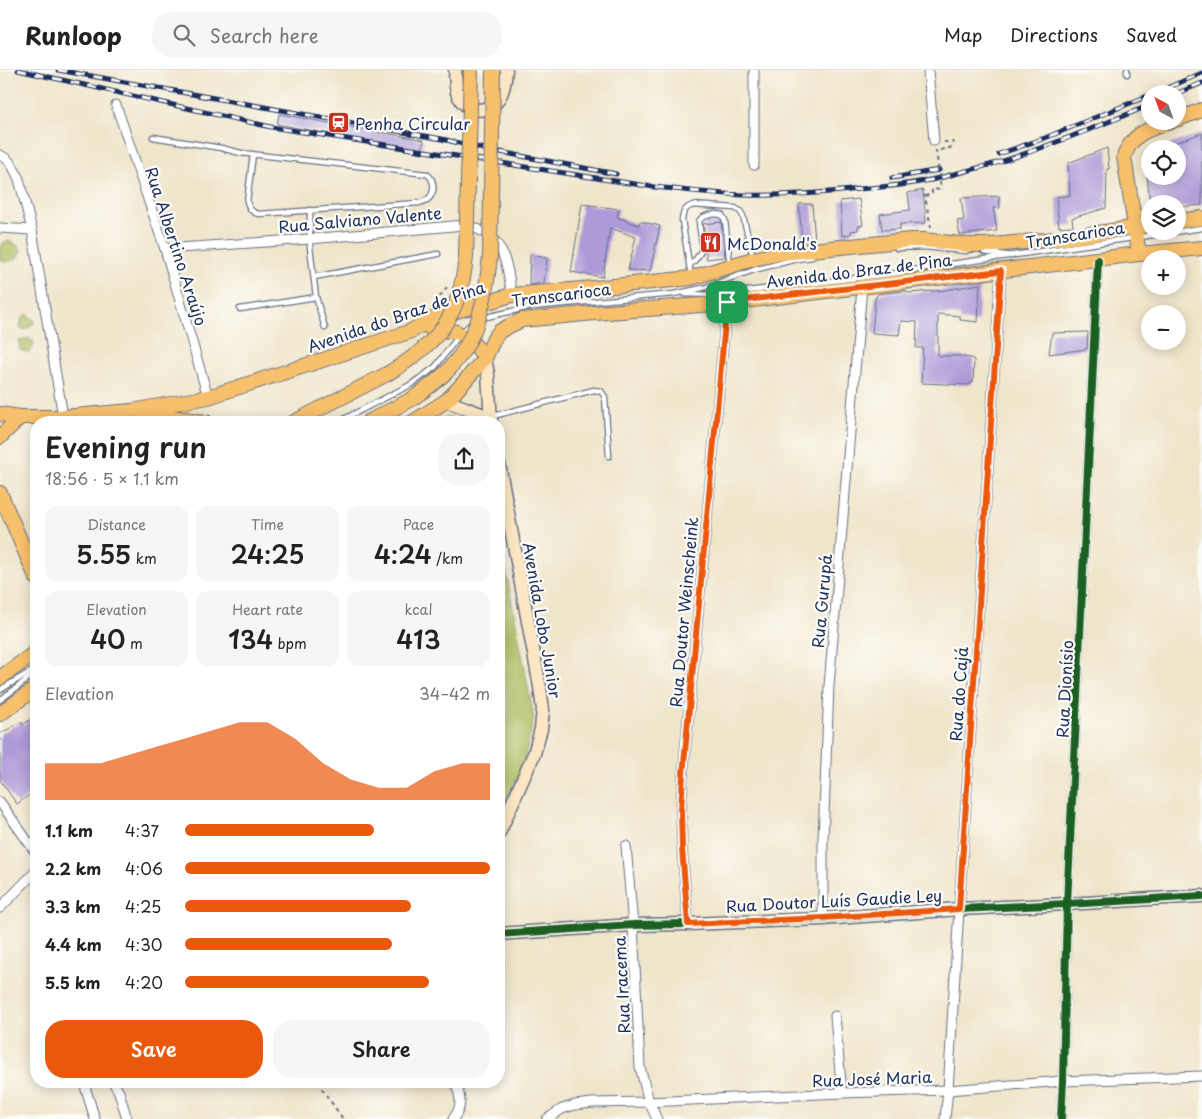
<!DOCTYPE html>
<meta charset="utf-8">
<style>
body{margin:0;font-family:"Playpen Sans",sans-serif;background:#f6f6f6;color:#222;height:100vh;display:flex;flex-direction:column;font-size:19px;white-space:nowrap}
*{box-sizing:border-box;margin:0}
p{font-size:16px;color:#767676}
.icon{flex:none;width:28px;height:28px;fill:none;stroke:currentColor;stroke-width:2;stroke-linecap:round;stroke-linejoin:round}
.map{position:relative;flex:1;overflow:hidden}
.sheet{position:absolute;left:30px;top:346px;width:475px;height:672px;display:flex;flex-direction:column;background:#fff;border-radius:20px;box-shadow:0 2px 12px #0003}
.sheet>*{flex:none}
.needle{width:32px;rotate:319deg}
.buttons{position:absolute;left:1141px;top:15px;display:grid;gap:10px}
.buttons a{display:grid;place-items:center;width:45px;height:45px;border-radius:50%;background:#fff;box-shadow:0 2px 12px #0003;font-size:25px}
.pin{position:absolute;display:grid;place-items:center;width:42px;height:42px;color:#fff;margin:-21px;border-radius:10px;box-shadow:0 2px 8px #0006}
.round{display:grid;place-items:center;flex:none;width:52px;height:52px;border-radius:20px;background:#f6f6f6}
.overview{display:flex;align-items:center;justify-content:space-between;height:85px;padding:0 15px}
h1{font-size:28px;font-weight:600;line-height:38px}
.figures{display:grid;grid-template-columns:repeat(3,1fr);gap:8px;height:85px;padding:5px 15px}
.figures div{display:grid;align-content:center;border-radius:12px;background:#f6f6f6;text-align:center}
.figures b{font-size:25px;font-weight:600}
.figures small{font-size:14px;font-weight:400}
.figures p{font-size:14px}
.chart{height:140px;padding:10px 15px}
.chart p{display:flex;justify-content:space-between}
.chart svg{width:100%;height:90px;margin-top:5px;fill:#ea580c;opacity:.7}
.cta{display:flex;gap:10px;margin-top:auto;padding:10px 15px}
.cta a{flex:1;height:58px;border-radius:20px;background:#ea580c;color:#fff;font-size:20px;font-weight:600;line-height:58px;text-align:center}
.cta a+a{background:#f6f6f6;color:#222}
ul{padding:0 15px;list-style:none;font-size:16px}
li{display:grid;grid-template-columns:80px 60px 1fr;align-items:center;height:38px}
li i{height:12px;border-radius:6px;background:#ea580c}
header{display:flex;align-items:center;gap:30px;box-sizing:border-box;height:70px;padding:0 25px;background:#fff;border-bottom:1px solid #e0e0e0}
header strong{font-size:24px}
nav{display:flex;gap:28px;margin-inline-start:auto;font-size:18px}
.search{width:350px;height:45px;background:#f6f6f6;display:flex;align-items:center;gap:12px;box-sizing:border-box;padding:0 18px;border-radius:20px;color:#767676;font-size:19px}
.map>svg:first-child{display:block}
.green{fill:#aebc5f;stroke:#64765e}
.building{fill:#ad9ad8}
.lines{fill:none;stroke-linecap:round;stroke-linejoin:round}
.lane-casing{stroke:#656f84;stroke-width:7}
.street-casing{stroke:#656f84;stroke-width:11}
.secondary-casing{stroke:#656f84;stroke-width:15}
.primary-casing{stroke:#656f84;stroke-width:16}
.path{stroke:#656f84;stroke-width:2;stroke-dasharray:4 4;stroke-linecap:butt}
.lane{stroke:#fff;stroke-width:4.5}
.street{stroke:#fff;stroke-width:9}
.secondary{stroke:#fce6c4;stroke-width:12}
.primary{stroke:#f7c06c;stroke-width:14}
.rail-casing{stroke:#1b2f5e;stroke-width:5}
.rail{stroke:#fdfcf7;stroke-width:3;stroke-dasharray:9;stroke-linecap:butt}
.primary-bridge-casing{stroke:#656f84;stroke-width:16;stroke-linecap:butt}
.path-bridge{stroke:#656f84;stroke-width:2;stroke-dasharray:4 4;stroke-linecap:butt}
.primary-bridge{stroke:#f7c06c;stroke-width:14}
.cycleway-casing{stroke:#fdfcf7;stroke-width:11}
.cycleway{stroke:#1b5e20;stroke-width:8}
.route-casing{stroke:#fff;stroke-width:10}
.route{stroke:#ea580c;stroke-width:6}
.labels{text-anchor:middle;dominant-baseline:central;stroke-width:4.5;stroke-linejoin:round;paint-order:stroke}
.poi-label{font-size:16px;fill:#1b2f5e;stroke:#fdfcf7;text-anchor:start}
.street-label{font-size:16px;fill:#1b2f5e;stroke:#fdfcf7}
</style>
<header>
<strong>Runloop</strong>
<div class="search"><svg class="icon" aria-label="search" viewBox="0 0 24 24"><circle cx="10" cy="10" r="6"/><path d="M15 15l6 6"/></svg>Search here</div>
<nav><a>Map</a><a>Directions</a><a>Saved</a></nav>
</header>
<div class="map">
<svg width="1202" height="1049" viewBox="0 0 1202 1049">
<rect width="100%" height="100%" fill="#fdfcf7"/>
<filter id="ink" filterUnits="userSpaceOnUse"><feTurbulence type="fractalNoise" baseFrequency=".02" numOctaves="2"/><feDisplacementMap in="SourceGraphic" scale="10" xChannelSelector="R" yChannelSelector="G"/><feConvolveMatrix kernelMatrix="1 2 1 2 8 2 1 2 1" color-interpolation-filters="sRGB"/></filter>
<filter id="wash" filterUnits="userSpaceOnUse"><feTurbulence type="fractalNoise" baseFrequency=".0096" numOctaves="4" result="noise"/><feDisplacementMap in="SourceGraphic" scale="20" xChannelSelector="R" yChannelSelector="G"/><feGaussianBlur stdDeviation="1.12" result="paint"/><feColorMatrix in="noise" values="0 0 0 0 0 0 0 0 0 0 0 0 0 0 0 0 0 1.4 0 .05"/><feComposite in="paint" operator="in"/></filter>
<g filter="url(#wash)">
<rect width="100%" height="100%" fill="#efe5ca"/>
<!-- green -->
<g class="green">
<path d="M9,171L14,173L21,179C20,189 13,191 4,192L0,189V179L2,173Z"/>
<polygon points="27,244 35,251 31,256 24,260 20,257 22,248"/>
<polygon points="25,269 30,269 34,272 32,279 28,283 20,280 19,271"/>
<polygon points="444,348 461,349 468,352 436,352"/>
<polygon points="499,465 534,648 523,695 499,745"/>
</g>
<g id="blocks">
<!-- building -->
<g class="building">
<polygon points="279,44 424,70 422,79 382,74 277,54"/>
<polygon points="1202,63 1202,135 1178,137 1178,134 1150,134 1147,106 1178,106 1178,79 1161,78"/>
<polygon points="1107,78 1109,99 1107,99 1106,138 1072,148 1073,156 1059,157 1056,127 1070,125 1068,93"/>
<polygon points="923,120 926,153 900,154 900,159 882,160 880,144 910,140 908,123"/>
<polygon points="999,126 1000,138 993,138 997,161 960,165 957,151 964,150 961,128"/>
<polygon points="859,129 863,155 858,156 858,160 851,161 851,164 842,166 840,131"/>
<polygon points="582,134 619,139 617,147 639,155 640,151 660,156 650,201 628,200 636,167 610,158 603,207 571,202"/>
<polygon points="799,134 812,134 815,171 802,171"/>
<polygon points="721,152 725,187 706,189 706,170 703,154"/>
<polygon points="530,185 547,188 544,213 529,215"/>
<polygon points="980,214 978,252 960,250 960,246 938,244 938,286 964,286 964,287 971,288 974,290 973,312 968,315 921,313 923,278 916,278 917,252 901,251 899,265 872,263 875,229 876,226 879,224 905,221 909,223 945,220"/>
<polygon points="1088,262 1087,279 1049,284 1052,263"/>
<polygon points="36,645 36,720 17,734 0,710 0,664 21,652 23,655"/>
</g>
</g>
</g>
<g filter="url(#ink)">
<use href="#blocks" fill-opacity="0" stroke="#656f84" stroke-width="1"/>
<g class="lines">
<defs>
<g id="lane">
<polyline points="1127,0 1127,4"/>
<path d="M153,67L221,78L241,83L427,104C435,110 436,123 427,130C425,131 422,132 419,133L259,144C252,143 249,139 247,132L253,84"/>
<polyline points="310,140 310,177 316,227 325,258"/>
<polyline points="897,178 924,177 966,181"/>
<polyline points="984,182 1012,186"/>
<path d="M690,195C709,178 700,173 699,151C703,145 715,143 722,145L725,150L730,195"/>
<path d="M691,206L682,150C683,143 684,138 693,135L735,138L740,141L743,146L753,187"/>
<polyline points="314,207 438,184"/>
<polyline points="685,224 715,225 898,203 931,197 1202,158"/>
<polyline points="240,239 316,227"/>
<polyline points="482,248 530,237 674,224 703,218 754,200 797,189 812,187"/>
<polyline points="493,346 594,320 601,321 605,327 609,386"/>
<polyline points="338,352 410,315 426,304 436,296 460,264 473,252"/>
<polyline points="0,620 35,599"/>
<polyline points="0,630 19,616 36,601"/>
</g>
<g id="street">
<polyline points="754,0 754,95"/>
<polyline points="928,0 934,71"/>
<polyline points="116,35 165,179 208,327"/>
<polyline points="0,85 7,89 12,95 19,109 32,160 63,347"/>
<polyline points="0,158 32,160"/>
<path d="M165,179L310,169L464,155C504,163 506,190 512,225"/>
<polyline points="0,732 36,783"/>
<polyline points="626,776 633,855 640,997 649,1032 657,1049"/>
<polyline points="0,838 36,801"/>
<polyline points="823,849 823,770 829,616 862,217"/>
<polyline points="688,854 682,778 681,741 683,704 727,233"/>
<polyline points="835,946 841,1013 841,1023"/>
<polyline points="85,1012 86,1020 95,1049"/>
<polyline points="113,1012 119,1022 127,1049"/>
<path d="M453,1049C463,1036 461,1027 455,1012"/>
<polyline points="547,1049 562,1039 575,1035 592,1033 649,1032 841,1023 948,1020 1063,1011 1202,1006"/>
<polyline points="945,1049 948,1020 959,839 1001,201"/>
<polyline points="1061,1049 1063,1011 1067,834 1098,190"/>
</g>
<g id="secondary">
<path d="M455,0C456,9 454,19 459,27C462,33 468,38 474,39C498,44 505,20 506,0"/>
<polyline points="485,288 488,304 491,352"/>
<path d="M446,331C461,336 475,342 490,347"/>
<polyline points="499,394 540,617 543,640 541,659 534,684 499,763"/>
<polyline points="499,864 633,855 688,854 823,849 959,839 1067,834 1202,826"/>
</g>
<g id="primary">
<polyline points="1178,49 1202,40"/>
<polyline points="1178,151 1202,148"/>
<path d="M1139,184L1135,156L1124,87C1132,62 1150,59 1173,51"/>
<path d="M432,261C438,261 446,260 452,261C467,264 477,276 485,288"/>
<polyline points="142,343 206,352"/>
<polyline points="0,344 20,347 63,347 132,341 208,327 409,262 439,246 512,225 594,218 691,208 753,189 782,183 910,170 923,170 969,175 993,175 1066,168 1150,155"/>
<polyline points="294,352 387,304"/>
<polyline points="368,352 412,329"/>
<polyline points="413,352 446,331 456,321 485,288 495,267 500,261 509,256 522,250 595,243 727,233 1139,184 1202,178"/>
<polyline points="0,367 20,347"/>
<polyline points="0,423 36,507"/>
<polyline points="0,608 36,582"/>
<polyline points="0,644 36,618"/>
</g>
</defs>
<!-- lane casing -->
<use href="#lane" class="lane-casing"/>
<!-- street casing -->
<use href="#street" class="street-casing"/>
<!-- secondary casing -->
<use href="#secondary" class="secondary-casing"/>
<!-- primary casing -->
<use href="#primary" class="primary-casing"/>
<!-- path -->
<g class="path">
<polyline points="940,80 953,77 953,72 944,72"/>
<polyline points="931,158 925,126 932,124 932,119 941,120"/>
<polyline points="437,233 436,231 446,219 448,214"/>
<polyline points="317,1012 343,1049"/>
</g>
<!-- lane -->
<use href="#lane" class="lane"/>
<!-- street -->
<use href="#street" class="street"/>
<!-- secondary -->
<use href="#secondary" class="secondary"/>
<!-- primary -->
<use href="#primary" class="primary"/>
<defs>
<g id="rail">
<path d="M18,0L271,57L654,117C684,120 714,124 744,125C786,126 827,123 869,118C895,116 922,113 947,106C968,100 989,96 1009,89C1057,73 1104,54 1150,35"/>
<polyline points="58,0 442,69 484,79 616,104"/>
<polyline points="1153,24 1202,3"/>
<polyline points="1176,24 1202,13"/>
<polyline points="999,84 1045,68 1150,25"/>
<polyline points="892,108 939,100"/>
</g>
</defs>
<!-- rail casing -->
<use href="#rail" class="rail-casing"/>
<!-- rail -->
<use href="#rail" class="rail"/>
<defs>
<g id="primary-bridge">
<path d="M387,304C438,274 460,247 466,187L471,0"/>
<path d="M412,329C426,319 440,310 451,297C479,266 486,227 490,186L493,0"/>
</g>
</defs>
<!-- primary-bridge casing -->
<use href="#primary-bridge" class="primary-bridge-casing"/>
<!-- path-bridge -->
<polyline class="path-bridge" points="936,80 941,120"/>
<!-- primary-bridge -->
<use href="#primary-bridge" class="primary-bridge"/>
<defs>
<g id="cycleway">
<polyline points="499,864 633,855 688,854 823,849 959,839 1067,834 1202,826"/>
<polyline points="1061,1049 1063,1011 1067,834 1098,190"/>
</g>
</defs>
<!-- cycleway casing -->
<use href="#cycleway" class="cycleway-casing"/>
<!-- cycleway -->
<use href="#cycleway" class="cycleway"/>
</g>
</g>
<g class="lines" filter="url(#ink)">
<defs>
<polygon id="route" points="1001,201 959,839 823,848 688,854 682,778 681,741 683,704 727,232"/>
</defs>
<!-- route casing -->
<use href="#route" class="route-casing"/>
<!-- route -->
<use href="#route" class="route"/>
</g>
<!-- icons -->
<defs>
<symbol id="station-square" viewBox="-11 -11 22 22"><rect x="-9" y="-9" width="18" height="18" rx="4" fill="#c8321e" stroke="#fdfcf7"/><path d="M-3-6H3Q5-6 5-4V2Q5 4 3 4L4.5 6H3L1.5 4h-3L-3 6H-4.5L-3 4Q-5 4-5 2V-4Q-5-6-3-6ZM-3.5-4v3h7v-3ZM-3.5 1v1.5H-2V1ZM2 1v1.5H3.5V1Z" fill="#fff"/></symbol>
<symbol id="restaurant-square" viewBox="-11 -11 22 22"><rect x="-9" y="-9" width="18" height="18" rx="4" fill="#c8321e" stroke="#fdfcf7"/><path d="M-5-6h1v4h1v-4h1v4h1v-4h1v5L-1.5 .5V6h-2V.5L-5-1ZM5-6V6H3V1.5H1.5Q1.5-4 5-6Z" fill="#fff"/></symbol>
</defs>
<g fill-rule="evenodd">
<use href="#station-square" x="326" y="40" width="25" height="25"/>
<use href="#restaurant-square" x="698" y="160" width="25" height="25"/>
</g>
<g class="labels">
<!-- poi labels -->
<g class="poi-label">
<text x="355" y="53">Penha Circular</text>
<text x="727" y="173">McDonald's</text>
</g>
<!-- street labels -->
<g class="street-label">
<text transform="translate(360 149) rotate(-5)">Rua Salviano Valente</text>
<text transform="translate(1075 164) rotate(-9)">Transcarioca</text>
<text transform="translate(177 176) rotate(72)">Rua Albertino Araújo</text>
<text transform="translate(859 200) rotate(-7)">Avenida do Braz de Pina</text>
<text transform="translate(561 224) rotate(-7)">Transcarioca</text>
<text transform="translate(396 246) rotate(-19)">Avenida do Braz de Pina</text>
<text transform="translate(821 531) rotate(-85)">Rua Gurupá</text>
<text transform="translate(683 542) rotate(-85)">Rua Doutor Weinscheink</text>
<text transform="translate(543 550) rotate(80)">Avenida Lobo Junior</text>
<text transform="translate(1064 619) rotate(-87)">Rua Dionísio</text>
<text transform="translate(958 624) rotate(-86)">Rua do Cajá</text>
<text transform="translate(834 830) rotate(-3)">Rua Doutor Luís Gaudie Ley</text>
<text transform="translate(621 915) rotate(-93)">Rua Iracema</text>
<text transform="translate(872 1008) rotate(-2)">Rua José Maria</text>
</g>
</g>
</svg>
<div class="buttons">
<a><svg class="needle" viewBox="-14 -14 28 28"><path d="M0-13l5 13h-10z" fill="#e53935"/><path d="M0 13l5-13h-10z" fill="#767676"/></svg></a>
<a><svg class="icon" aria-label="locate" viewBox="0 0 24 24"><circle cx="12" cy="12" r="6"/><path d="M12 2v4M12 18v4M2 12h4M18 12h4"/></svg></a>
<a><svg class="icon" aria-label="layers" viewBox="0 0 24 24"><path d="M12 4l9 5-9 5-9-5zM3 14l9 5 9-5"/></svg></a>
<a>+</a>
<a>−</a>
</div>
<div class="pin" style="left:727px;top:232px;background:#1e9e55"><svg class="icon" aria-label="arrive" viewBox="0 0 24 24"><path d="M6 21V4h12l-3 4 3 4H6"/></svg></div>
<section class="sheet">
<div class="overview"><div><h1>Evening run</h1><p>18:56 · 5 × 1.1 km</p></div><a class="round"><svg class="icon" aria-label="share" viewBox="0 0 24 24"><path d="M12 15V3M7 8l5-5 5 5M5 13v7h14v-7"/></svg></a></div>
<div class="figures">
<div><p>Distance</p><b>5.55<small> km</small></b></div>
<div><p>Time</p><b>24:25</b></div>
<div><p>Pace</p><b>4:24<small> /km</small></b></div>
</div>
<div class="figures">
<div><p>Elevation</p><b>40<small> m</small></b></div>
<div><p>Heart rate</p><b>134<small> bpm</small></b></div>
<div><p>kcal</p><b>413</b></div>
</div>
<div class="chart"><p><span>Elevation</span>34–42 m</p>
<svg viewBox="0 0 160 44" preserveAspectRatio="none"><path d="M0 44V26L10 26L20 26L30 22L40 18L50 14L60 10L70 6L80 6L90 14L100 26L110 34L120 38L130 38L140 30L150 26L160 26V44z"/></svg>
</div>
<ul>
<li><b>1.1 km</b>4:37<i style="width:62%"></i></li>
<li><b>2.2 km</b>4:06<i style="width:100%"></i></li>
<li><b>3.3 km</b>4:25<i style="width:74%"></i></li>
<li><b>4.4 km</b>4:30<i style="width:68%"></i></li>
<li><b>5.5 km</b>4:20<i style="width:80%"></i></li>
</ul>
<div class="cta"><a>Save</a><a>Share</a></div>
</section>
</div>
